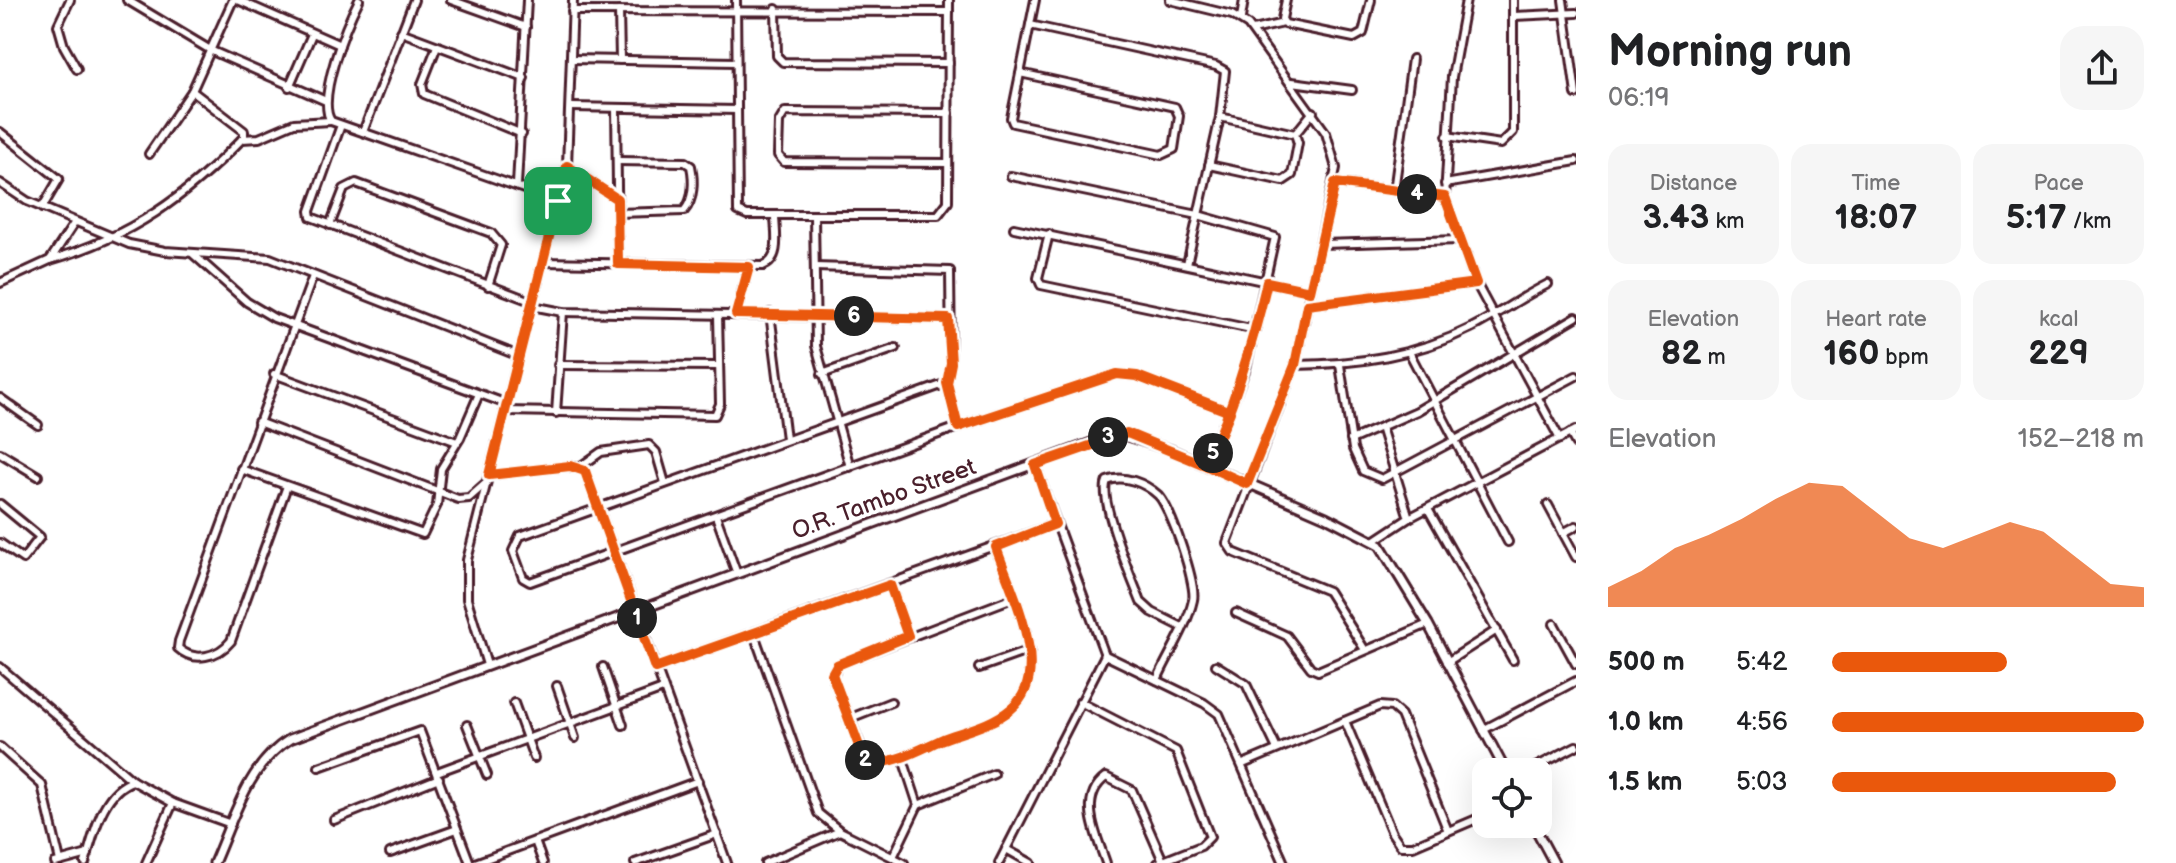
<!DOCTYPE html>
<meta charset="utf-8">
<style>
body{margin:0;font-family:"Balsamiq Sans",sans-serif;background:#f6f6f6;color:#202124;height:100vh;display:flex;flex-direction:column;font-size:30px;white-space:nowrap}
*{box-sizing:border-box;margin:0}
p{font-size:26px;color:#757577}
.icon{flex:none;width:44px;height:44px;fill:none;stroke:currentColor;stroke-width:2;stroke-linecap:round;stroke-linejoin:round}
.map{position:relative;flex:1;overflow:hidden}
.panel{display:flex;flex-direction:column;background:#fff;width:600px}
.panel>*{flex:none}
.controls{position:absolute;left:1472px;top:758px;display:grid;gap:16px}
.controls a{display:grid;place-items:center;width:80px;height:80px;border-radius:16px;background:#fff;box-shadow:0 8px 32px #0002;font-size:40px}
.pin{position:absolute;display:grid;place-items:center;width:68px;height:68px;color:#fff;margin:-34px;border-radius:16px;box-shadow:0 4px 12px #0006}
.km{position:absolute;width:40px;height:40px;margin:-20px;border-radius:50%;background:#222;color:#fff;font-size:22px;line-height:40px;text-align:center}
.round{display:grid;place-items:center;flex:none;width:84px;height:84px;border-radius:24px;background:#f6f6f6}
.summary{display:flex;align-items:center;justify-content:space-between;height:136px;padding:0 32px}
h1{font-size:44px;font-weight:600;line-height:60px}
.metrics{display:grid;grid-template-columns:repeat(3,1fr);gap:12px;height:136px;padding:8px 32px}
.metrics div{display:grid;align-content:center;border-radius:20px;background:#f6f6f6;text-align:center}
.metrics b{font-size:34px;font-weight:600}
.metrics small{font-size:22px;font-weight:400}
.metrics p{font-size:22px}
.chart{height:224px;padding:16px 32px}
.chart p{display:flex;justify-content:space-between}
.chart svg{width:100%;height:144px;margin-top:8px;fill:#ea580c;opacity:.7}
ul{padding:0 32px;list-style:none;font-size:26px}
li{display:grid;grid-template-columns:128px 96px 1fr;align-items:center;height:60px}
li i{height:20px;border-radius:10px;background:#ea580c}
main{display:flex;flex:1;min-height:0}
.map>svg:first-child{display:block}
.lines{fill:none;stroke-linecap:round;stroke-linejoin:round}
.minor-casing{stroke:#4a1f2b;stroke-width:12}
.tertiary-casing{stroke:#4a1f2b;stroke-width:13}
.minor{stroke:#fff;stroke-width:6}
.tertiary{stroke:#fff;stroke-width:7}
.route-casing{stroke:#fff;stroke-width:16}
.route{stroke:#ea580c;stroke-width:10}
.labels{text-anchor:middle;dominant-baseline:central;stroke-width:7;stroke-linejoin:round;paint-order:stroke}
.street-label{font-size:24px;fill:#4a1f2b;stroke:#fff}
</style>
<main>
<div class="map">
<svg width="1576" height="863" viewBox="0 0 1576 863">
<rect width="100%" height="100%" fill="#fff"/>
<filter id="ink" filterUnits="userSpaceOnUse"><feTurbulence type="fractalNoise" baseFrequency=".0125" numOctaves="2"/><feDisplacementMap in="SourceGraphic" scale="16" xChannelSelector="R" yChannelSelector="G"/><feConvolveMatrix kernelMatrix="1 2 1 2 8 2 1 2 1" color-interpolation-filters="sRGB"/></filter>
<g filter="url(#ink)">
<g class="lines">
<defs>
<g id="minor">
<polyline points="70,0 58,25 64,46 77,69"/>
<polyline points="127,0 212,51 326,101"/>
<polyline points="238,0 340,45"/>
<path d="M359,0C347,23 316,99 331,121L558,201"/>
<polyline points="451,0 526,27"/>
<polyline points="736,0 738,211 747,215 938,215 948,202 949,0"/>
<polyline points="1170,0 1232,15 1248,25 1326,133 1336,168 1295,365 1227,543 1233,552 1328,591 1365,650"/>
<polyline points="1286,0 1282,19 1285,24 1354,38 1363,33 1371,0"/>
<polyline points="1466,0 1452,77 1445,197 1476,283 1560,439"/>
<polyline points="1563,0 1576,94"/>
<polyline points="776,9 777,56 783,62 949,63"/>
<polyline points="572,11 949,12"/>
<polyline points="619,11 620,60"/>
<polyline points="1514,16 1576,13"/>
<polyline points="1241,18 1244,0"/>
<polyline points="1030,25 1216,66 1225,71 1220,117 1187,264"/>
<polyline points="1253,30 1284,23"/>
<polyline points="401,32 524,78"/>
<polyline points="437,46 422,84 424,94 522,134"/>
<polyline points="571,59 736,62"/>
<polyline points="1020,73 1175,107 1179,116 1174,149 1161,155 1013,123 1011,118 1035,0"/>
<polyline points="1292,82 1352,90"/>
<polyline points="289,87 312,34"/>
<polyline points="571,107 737,110"/>
<polyline points="616,108 618,264"/>
<polyline points="341,125 310,211 311,217 533,302"/>
<polyline points="0,132 59,179 42,208"/>
<polyline points="363,132 414,0"/>
<polyline points="1295,134 1313,112"/>
<polyline points="1447,136 1501,144 1513,132 1513,0"/>
<polyline points="242,139 259,138 294,123 331,121"/>
<polyline points="149,154 192,91 233,0"/>
<path d="M617,161L685,162L691,166C694,180 694,200 684,211L617,213"/>
<polyline points="948,163 784,162 778,155 779,122 785,112 949,113"/>
<polyline points="1209,165 1283,181 1292,175 1298,143 1295,134 1220,117"/>
<polyline points="567,166 617,199"/>
<polyline points="1011,176 1198,215 1275,237 1246,368 1207,466"/>
<polyline points="0,183 27,201 129,244 165,251 270,258 519,356"/>
<polyline points="1335,183 1445,197"/>
<polyline points="1445,184 1576,161"/>
<polyline points="517,185 527,0"/>
<polyline points="1394,191 1412,59"/>
<polyline points="814,215 816,346 850,467"/>
<polyline points="330,225 344,189 356,183 491,233 501,245 488,286"/>
<polyline points="1014,228 1310,291"/>
<polyline points="1049,234 1038,278 1041,285 1256,330"/>
<polyline points="1322,244 1460,240"/>
<polyline points="193,254 247,302 274,318 507,404"/>
<path d="M50,260C131,237 186,197 244,137V131L192,91"/>
<path d="M543,262L763,266C782,259 775,232 775,215"/>
<polyline points="815,267 950,271 951,363 947,383 958,427"/>
<polyline points="0,283 50,260 75,222"/>
<polyline points="1307,305 1476,283"/>
<polyline points="532,306 563,312 948,319"/>
<polyline points="770,313 786,439"/>
<polyline points="736,314 749,267"/>
<polyline points="1409,352 1508,542"/>
<polyline points="558,365 719,366"/>
<path d="M1295,365C1357,364 1416,356 1471,328C1498,314 1522,297 1548,284"/>
<polyline points="1340,365 1353,449 1363,471 1382,479 1576,376"/>
<polyline points="274,374 457,442"/>
<polyline points="822,374 896,348"/>
<polyline points="947,383 520,536 513,551 523,578 530,582 958,427 1117,374 1137,376 1230,412"/>
<polyline points="0,398 38,425"/>
<polyline points="506,411 715,415 720,404 718,315"/>
<polyline points="556,413 563,312"/>
<polyline points="258,422 458,499 469,498 486,483"/>
<polyline points="1381,427 1409,518"/>
<polyline points="1570,433 1576,444"/>
<polyline points="1351,440 1417,411 1576,317"/>
<polyline points="0,453 38,476"/>
<polyline points="580,467 601,452 649,445 656,452 665,483"/>
<polyline points="241,469 423,534 437,505 441,469 460,438 479,394"/>
<polyline points="489,475 570,466 585,471 727,863"/>
<path d="M287,486L231,641C218,657 194,663 178,648L179,641L313,276"/>
<polyline points="0,504 40,537 23,559 0,543"/>
<polyline points="1548,505 1576,557"/>
<polyline points="1428,509 1513,660"/>
<polyline points="716,516 737,574"/>
<polyline points="1563,533 1576,526"/>
<polyline points="1374,541 1409,518 1576,430"/>
<path d="M996,547C1010,590 1055,673 1011,709C994,724 965,731 943,739C922,748 890,767 867,762L833,678L837,665L1013,598"/>
<polyline points="890,585 908,636"/>
<polyline points="1236,613 1287,636 1311,668 1318,671 1428,624"/>
<polyline points="1554,624 1576,664"/>
<polyline points="754,634 818,813 840,831 904,863"/>
<polyline points="1105,655 1204,703 1219,714 1284,863"/>
<polyline points="1447,662 1497,630"/>
<polyline points="487,665 467,599 467,560 567,166 573,0"/>
<polyline points="1216,665 1246,684 1277,749"/>
<polyline points="0,667 133,781 173,803 231,824"/>
<polyline points="603,667 623,725"/>
<polyline points="655,668 1055,524"/>
<polyline points="979,668 1030,650"/>
<path d="M1157,680C1168,655 1187,627 1193,600C1197,584 1170,506 1158,495C1145,483 1123,474 1107,481C1098,499 1132,580 1141,602L1152,612L1182,627"/>
<polyline points="557,686 575,738"/>
<polyline points="1080,702 1176,751 1210,837 1201,846 1158,863"/>
<polyline points="514,703 534,758"/>
<polyline points="848,719 891,702"/>
<polyline points="1345,721 1392,833 1401,846 1413,846 1486,815"/>
<polyline points="467,725 487,775"/>
<polyline points="1483,730 1576,681"/>
<polyline points="0,747 42,785 60,861"/>
<polyline points="1243,764 1380,706 1392,707 1401,715 1448,831"/>
<polyline points="319,767 420,731 470,863"/>
<polyline points="437,772 663,689"/>
<polyline points="1526,772 1576,746"/>
<polyline points="918,805 994,774"/>
<polyline points="334,820 439,778"/>
<polyline points="535,841 543,863"/>
<polyline points="1006,849 1031,863"/>
<polyline points="390,853 457,829"/>
<polyline points="893,857 918,805 902,756"/>
<polyline points="55,863 88,854"/>
<path d="M85,863C94,834 102,791 133,781"/>
<polyline points="146,863 173,803"/>
<polyline points="475,863 698,781"/>
<polyline points="635,863 717,834"/>
<polyline points="765,863 840,831"/>
<polyline points="999,863 1105,655 1035,465"/>
<path d="M1106,863C1097,836 1077,798 1106,777L1132,790L1163,861"/>
</g>
<g id="tertiary">
<polyline points="1533,824 1554,863"/>
<path d="M214,863C233,820 248,764 290,739L1118,433L1171,450L1326,517L1380,545L1428,624L1506,772"/>
</g>
</defs>
<!-- minor casing -->
<use href="#minor" class="minor-casing"/>
<!-- tertiary casing -->
<use href="#tertiary" class="tertiary-casing"/>
<!-- minor -->
<use href="#minor" class="minor"/>
<!-- tertiary -->
<use href="#tertiary" class="tertiary"/>
</g>
</g>
<g class="lines" filter="url(#ink)">
<defs>
<path id="route" d="M558,201L489,475L570,466L585,471L655,668L890,585L908,636L837,665L832,674L862,754L867,762C890,767 922,748 943,739C965,731 994,724 1011,709C1055,673 1010,590 996,547L1055,524L1035,465L1127,433L1207,466C1234,405 1252,346 1267,282L1310,291L1335,183L1445,197L1476,283L1307,305L1295,365L1247,484L1207,466L1230,412L1137,376L1117,374L958,427L947,383L951,363L948,319L736,314L749,267L618,264L617,199L567,166L558,201"/>
</defs>
<!-- route casing -->
<use href="#route" class="route-casing"/>
<!-- route -->
<use href="#route" class="route"/>
</g>
<g class="labels">
<!-- street labels -->
<g class="street-label">
<text transform="translate(884 499) rotate(-20)">O.R. Tambo Street</text>
</g>
</g>
</svg>
<div class="controls">
<a><svg class="icon" aria-label="locate" viewBox="0 0 24 24"><circle cx="12" cy="12" r="6"/><path d="M12 2v4M12 18v4M2 12h4M18 12h4"/></svg></a>
</div>
<div class="pin" style="left:558px;top:201px;background:#1e9e55"><svg class="icon" aria-label="arrive" viewBox="0 0 24 24"><path d="M6 21V4h12l-3 4 3 4H6"/></svg></div>
<b class="km" style="left:637px;top:618px">1</b>
<b class="km" style="left:865px;top:760px">2</b>
<b class="km" style="left:1108px;top:437px">3</b>
<b class="km" style="left:1417px;top:194px">4</b>
<b class="km" style="left:1213px;top:453px">5</b>
<b class="km" style="left:854px;top:316px">6</b>
</div>
<section class="panel">
<div class="summary"><div><h1>Morning run</h1><p>06:19</p></div><a class="round"><svg class="icon" aria-label="share" viewBox="0 0 24 24"><path d="M12 15V3M7 8l5-5 5 5M5 13v7h14v-7"/></svg></a></div>
<div class="metrics">
<div><p>Distance</p><b>3.43<small> km</small></b></div>
<div><p>Time</p><b>18:07</b></div>
<div><p>Pace</p><b>5:17<small> /km</small></b></div>
</div>
<div class="metrics">
<div><p>Elevation</p><b>82<small> m</small></b></div>
<div><p>Heart rate</p><b>160<small> bpm</small></b></div>
<div><p>kcal</p><b>229</b></div>
</div>
<div class="chart"><p><span>Elevation</span>152–218 m</p>
<svg viewBox="0 0 160 44" preserveAspectRatio="none"><path d="M0 44V38L10 33L20 26L30 22L40 17L50 11L60 6L70 7L80 15L90 23L100 26L110 22L120 18L130 21L140 29L150 37L160 38V44z"/></svg>
</div>
<ul>
<li><b>500 m</b>5:42<i style="width:56%"></i></li>
<li><b>1.0 km</b>4:56<i style="width:100%"></i></li>
<li><b>1.5 km</b>5:03<i style="width:91%"></i></li>
</ul>
</section>
</main>
